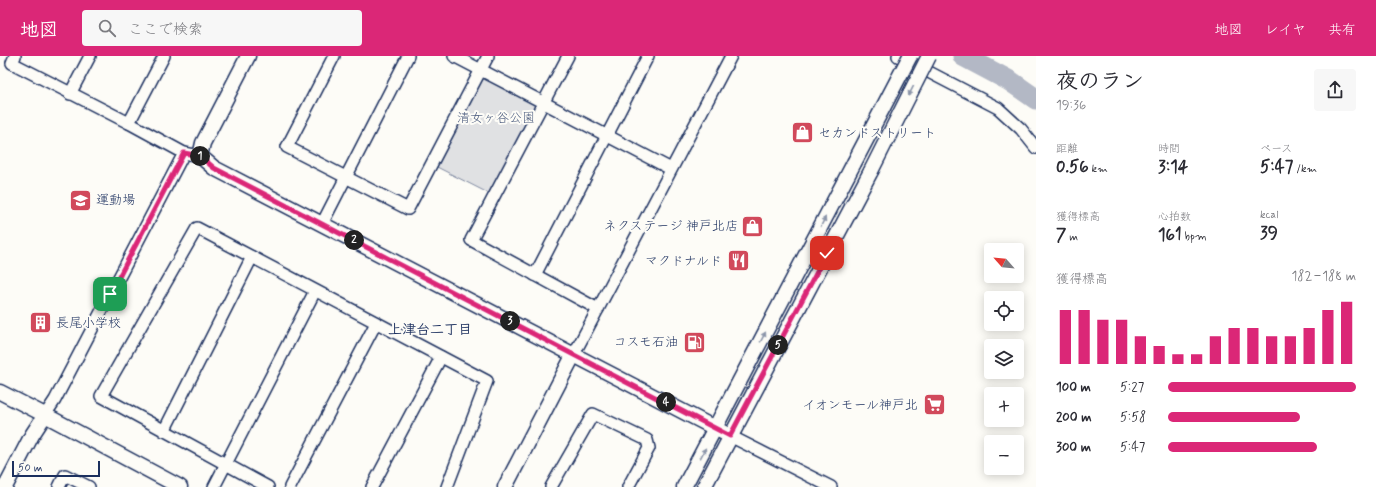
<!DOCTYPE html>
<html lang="ja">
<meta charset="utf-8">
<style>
body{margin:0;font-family:Mynerve,"Klee One",sans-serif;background:#f7f7f7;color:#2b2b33;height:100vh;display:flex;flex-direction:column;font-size:15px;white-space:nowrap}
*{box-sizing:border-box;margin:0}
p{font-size:13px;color:#7c7c81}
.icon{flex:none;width:22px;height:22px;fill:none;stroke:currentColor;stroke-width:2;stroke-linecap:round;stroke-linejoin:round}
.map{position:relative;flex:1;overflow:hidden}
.panel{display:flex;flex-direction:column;background:#fff;width:340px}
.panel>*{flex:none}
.needle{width:26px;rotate:297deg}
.controls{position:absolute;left:984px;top:187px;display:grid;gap:8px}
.controls a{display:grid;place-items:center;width:40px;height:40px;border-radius:4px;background:#fff;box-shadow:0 2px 10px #0003;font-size:20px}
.scale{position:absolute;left:12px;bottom:10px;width:88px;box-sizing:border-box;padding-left:4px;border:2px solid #1b2f5e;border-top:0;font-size:11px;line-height:14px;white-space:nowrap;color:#1b2f5e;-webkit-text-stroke:3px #fdfcf7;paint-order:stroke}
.pin{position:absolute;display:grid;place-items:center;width:34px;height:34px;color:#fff;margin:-17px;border-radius:8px;box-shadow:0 2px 6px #0006}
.km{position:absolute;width:20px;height:20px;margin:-10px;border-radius:50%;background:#222;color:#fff;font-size:11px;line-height:20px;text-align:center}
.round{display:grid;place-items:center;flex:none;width:42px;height:42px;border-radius:4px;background:#f7f7f7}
.summary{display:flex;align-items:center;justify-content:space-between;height:68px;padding:0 20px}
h1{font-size:22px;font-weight:700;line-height:30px}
.figures{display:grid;grid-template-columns:repeat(3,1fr);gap:6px;height:68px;padding:4px 20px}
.figures div{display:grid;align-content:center}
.figures b{font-size:17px;font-weight:700}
.figures small{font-size:11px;font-weight:400}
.figures p{font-size:11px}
.chart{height:112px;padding:8px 20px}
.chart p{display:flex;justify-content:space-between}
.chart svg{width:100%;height:72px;margin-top:4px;stroke:#db2777;stroke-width:6}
ul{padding:0 20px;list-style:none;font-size:13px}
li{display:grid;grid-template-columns:64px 48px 1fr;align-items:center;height:30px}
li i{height:10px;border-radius:5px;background:#db2777}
header{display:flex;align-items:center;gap:24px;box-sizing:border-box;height:56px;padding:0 20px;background:#db2777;color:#fff}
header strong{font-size:19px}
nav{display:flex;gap:22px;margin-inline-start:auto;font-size:14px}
.search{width:280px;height:36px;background:#f7f7f7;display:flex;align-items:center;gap:10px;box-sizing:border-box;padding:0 14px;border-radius:4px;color:#7c7c81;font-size:15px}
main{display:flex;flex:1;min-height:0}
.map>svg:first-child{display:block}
.green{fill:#e0e1e3;stroke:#7e88a0}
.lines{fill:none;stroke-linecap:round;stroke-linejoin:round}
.river{stroke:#b3b8c5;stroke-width:21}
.minor-casing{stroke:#1b2f5e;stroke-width:14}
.tertiary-casing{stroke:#1b2f5e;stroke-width:17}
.minor{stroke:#fdfcf7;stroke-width:11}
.tertiary{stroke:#fdfcf7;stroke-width:14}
.tertiary-bridge-casing{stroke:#1b2f5e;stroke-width:17;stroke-linecap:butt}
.tertiary-bridge{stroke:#fdfcf7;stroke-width:14}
.oneway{fill:#8c96aa}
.route-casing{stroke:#fff;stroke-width:8}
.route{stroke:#db2777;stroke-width:5}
.labels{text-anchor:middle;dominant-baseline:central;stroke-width:4;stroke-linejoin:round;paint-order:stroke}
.park-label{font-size:13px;fill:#4c5c7f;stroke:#fdfcf7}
.poi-label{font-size:13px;fill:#1b2f5e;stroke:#fdfcf7;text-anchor:end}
.neighbourhood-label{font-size:14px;font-weight:bold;fill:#1b2f5e;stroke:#fdfcf7}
</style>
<header>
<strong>地図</strong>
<div class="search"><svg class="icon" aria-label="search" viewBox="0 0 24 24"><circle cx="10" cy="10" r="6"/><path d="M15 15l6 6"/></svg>ここで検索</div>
<nav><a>地図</a><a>レイヤ</a><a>共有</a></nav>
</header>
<main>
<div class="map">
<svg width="1036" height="431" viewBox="0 0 1036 431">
<rect width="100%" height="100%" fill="#fdfcf7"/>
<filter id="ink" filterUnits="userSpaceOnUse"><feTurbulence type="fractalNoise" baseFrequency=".025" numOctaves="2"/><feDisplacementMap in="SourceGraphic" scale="8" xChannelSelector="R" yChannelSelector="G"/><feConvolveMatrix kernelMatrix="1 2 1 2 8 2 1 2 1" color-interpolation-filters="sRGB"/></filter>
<g filter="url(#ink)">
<!-- green -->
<polygon class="green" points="484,18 539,47 490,138 435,110"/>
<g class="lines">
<!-- river -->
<polyline class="river" points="963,0 1010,25 1036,43"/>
<defs>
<g id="minor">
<polyline points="15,0 12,7 129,67 184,97 200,100"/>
<polyline points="334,0 287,91 408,153 488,0"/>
<polyline points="454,0 671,113"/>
<polyline points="568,0 471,184 598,253"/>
<polyline points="898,0 998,52 1021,73 1036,92"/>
<polyline points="70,38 90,0"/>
<polyline points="129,67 164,0"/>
<polyline points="322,168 408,0"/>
<polyline points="535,219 648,0"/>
<polyline points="574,298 598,253 731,0"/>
<polyline points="45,359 55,344 184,97"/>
<polyline points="164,375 252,201"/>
<polyline points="730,380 831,431"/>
<polyline points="59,431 65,419 89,431"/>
<polyline points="214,431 315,235"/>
<polyline points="268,431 101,340 197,172 487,325 447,431"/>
<polyline points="290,431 376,267"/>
<polyline points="372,431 441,301"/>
<polyline points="551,431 593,358 647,384 649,392 628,431"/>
</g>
<g id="tertiary">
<polyline points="248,0 203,87 200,100 214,112 730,380"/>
<polyline points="0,336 45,359 32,379 5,431"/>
<polyline points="45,359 180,431"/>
<polyline points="505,431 574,298"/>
<polyline points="684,431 854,107"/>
<polyline points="704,431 871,115"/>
</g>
</defs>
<!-- minor casing -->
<use href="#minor" class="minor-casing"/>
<!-- tertiary casing -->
<use href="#tertiary" class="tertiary-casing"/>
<!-- minor -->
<use href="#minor" class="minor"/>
<!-- tertiary -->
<use href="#tertiary" class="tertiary"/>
<defs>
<g id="tertiary-bridge">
<polyline points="854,107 910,0"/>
<polyline points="871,115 929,0"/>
</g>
</defs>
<!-- tertiary-bridge casing -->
<use href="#tertiary-bridge" class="tertiary-bridge-casing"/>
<!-- tertiary-bridge -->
<use href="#tertiary-bridge" class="tertiary-bridge"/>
</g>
<!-- one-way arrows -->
<defs><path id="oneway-solid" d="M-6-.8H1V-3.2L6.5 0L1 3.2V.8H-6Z"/></defs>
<g class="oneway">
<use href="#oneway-solid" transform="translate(911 35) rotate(117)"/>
<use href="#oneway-solid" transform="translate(823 166) rotate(-63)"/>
<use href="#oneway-solid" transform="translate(763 281) rotate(-62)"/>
<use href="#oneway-solid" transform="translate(703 397) rotate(-62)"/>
</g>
</g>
<g class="lines" filter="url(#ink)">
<defs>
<polyline id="route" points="110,238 184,97 200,100 214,112 730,380 827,197"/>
</defs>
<!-- route casing -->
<use href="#route" class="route-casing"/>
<!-- route -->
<use href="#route" class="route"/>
</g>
<!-- icons -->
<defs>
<symbol id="shop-square" viewBox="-11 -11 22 22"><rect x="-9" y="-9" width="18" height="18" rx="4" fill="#d1495b" stroke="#fdfcf7"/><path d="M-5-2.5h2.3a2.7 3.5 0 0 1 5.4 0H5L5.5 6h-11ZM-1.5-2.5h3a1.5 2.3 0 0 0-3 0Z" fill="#fff"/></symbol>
<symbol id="school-square" viewBox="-11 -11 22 22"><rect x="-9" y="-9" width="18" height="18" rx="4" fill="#d1495b" stroke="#fdfcf7"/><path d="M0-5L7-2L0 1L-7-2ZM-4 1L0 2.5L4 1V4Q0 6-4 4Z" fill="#fff"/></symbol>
<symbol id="restaurant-square" viewBox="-11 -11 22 22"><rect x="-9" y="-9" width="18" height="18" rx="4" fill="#d1495b" stroke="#fdfcf7"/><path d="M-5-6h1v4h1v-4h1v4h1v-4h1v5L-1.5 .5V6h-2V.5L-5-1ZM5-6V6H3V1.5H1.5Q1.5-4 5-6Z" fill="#fff"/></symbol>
<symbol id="building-square" viewBox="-11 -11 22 22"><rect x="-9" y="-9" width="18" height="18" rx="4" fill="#d1495b" stroke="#fdfcf7"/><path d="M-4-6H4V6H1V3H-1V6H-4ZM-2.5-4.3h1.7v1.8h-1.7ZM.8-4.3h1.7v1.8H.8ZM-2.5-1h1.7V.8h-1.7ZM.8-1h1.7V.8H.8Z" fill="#fff"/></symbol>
<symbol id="fuel-square" viewBox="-11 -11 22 22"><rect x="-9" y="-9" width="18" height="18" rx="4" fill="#d1495b" stroke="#fdfcf7"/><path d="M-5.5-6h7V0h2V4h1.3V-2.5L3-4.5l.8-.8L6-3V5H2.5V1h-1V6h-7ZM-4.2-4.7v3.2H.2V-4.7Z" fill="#fff"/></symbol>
<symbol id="supermarket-square" viewBox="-11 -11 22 22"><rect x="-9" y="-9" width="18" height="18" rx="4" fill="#d1495b" stroke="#fdfcf7"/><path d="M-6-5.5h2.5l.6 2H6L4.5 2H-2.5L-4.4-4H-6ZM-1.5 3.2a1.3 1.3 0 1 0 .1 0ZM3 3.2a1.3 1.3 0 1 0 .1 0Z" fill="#fff"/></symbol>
</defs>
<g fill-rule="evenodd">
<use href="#shop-square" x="790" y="64" width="25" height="25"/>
<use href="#school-square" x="68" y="132" width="25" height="25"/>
<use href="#shop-square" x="740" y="158" width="25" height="25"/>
<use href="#restaurant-square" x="726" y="192" width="25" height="25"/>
<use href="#building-square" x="28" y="254" width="25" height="25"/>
<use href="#fuel-square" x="682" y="274" width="25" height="25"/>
<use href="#supermarket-square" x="922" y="336" width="25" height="25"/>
</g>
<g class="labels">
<!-- park labels -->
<g class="park-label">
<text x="496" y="62">清女ヶ谷公園</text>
</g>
<!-- poi labels -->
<g class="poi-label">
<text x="818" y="77" text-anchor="start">セカンドストリート</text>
<text x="96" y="144" text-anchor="start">運動場</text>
<text x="738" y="170">ネクステージ 神戸北店</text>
<text x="722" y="205">マクドナルド</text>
<text x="56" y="267" text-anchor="start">長尾小学校</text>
<text x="678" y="286">コスモ石油</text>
<text x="918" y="349">イオンモール神戸北</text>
</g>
<!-- neighbourhood labels -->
<g class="neighbourhood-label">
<text x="430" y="274">上津台二丁目</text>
</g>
</g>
</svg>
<div class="controls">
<a><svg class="needle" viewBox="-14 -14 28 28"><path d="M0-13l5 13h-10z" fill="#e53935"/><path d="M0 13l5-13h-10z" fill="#7c7c81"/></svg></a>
<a><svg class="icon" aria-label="locate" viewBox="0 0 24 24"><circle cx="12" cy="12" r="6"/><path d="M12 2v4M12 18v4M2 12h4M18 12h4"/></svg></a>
<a><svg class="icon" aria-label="layers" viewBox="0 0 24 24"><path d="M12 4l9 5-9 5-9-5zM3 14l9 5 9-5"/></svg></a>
<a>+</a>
<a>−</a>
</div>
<div class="scale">50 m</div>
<div class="pin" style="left:110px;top:238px;background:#1e9e55"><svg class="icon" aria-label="arrive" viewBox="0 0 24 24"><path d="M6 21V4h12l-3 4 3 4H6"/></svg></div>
<div class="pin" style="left:827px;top:197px;background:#d93025"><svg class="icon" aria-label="check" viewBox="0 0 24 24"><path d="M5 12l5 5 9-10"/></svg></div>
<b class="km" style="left:200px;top:100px">1</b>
<b class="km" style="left:354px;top:184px">2</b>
<b class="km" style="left:510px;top:265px">3</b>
<b class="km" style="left:666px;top:346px">4</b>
<b class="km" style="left:778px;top:289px">5</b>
</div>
<section class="panel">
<div class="summary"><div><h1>夜のラン</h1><p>19:36</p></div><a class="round"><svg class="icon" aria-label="share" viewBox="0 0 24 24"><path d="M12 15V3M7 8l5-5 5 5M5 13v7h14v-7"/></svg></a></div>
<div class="figures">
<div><p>距離</p><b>0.56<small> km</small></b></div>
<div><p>時間</p><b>3:14</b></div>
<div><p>ペース</p><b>5:47<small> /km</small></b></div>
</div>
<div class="figures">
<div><p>獲得標高</p><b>7<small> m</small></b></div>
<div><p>心拍数</p><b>161<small> bpm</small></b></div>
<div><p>kcal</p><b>39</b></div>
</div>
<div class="chart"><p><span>獲得標高</span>182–188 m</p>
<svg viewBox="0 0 160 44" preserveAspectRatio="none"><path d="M5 44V11M15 44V11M25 44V17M35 44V17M45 44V27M55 44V33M65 44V38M75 44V38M85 44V27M95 44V22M105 44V22M115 44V27M125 44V27M135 44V22M145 44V11M155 44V6"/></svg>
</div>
<ul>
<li><b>100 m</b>5:27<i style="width:100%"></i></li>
<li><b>200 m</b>5:58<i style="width:70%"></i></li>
<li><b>300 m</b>5:47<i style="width:79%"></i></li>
</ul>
</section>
</main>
